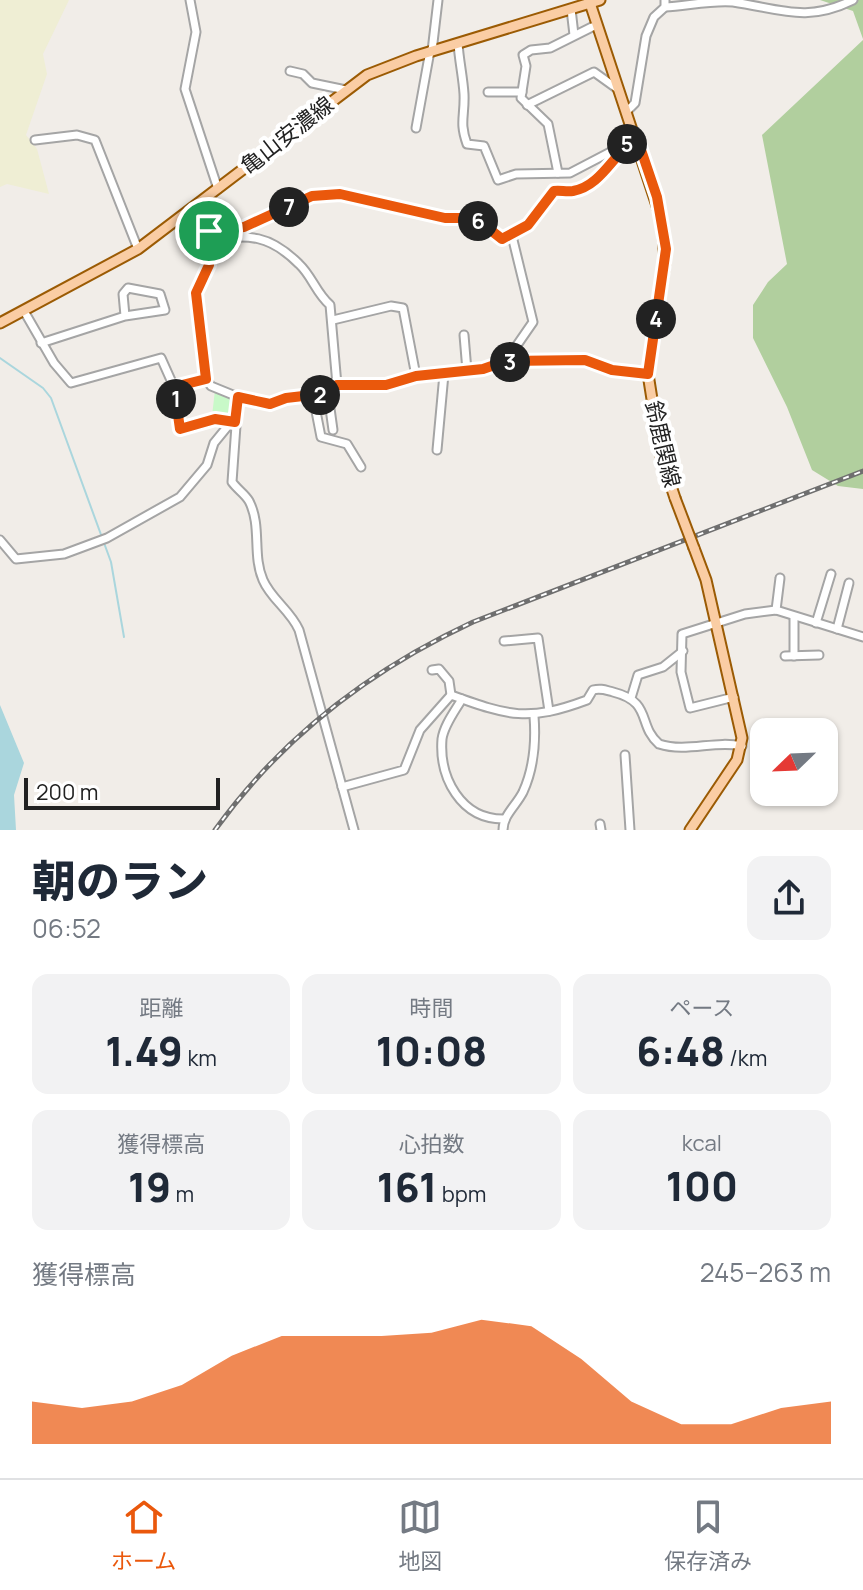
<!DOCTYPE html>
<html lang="ja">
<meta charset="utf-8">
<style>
body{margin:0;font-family:Manrope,"Noto Sans JP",sans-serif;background:#f2f2f3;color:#1f2937;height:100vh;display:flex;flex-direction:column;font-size:30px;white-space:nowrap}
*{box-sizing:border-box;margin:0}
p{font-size:26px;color:#747a83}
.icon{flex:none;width:44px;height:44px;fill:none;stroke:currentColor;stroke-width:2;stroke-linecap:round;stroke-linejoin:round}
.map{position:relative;height:830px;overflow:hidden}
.side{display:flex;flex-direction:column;background:#fff;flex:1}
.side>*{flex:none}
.needle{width:52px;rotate:247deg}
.buttons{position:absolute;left:750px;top:718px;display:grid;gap:16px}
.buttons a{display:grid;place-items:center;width:88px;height:88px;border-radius:16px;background:#fff;box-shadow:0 2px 6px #0004;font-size:40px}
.scale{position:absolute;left:24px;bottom:20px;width:196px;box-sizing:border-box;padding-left:8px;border:4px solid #212121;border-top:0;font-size:22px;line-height:28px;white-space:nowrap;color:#212121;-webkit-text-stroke:6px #fff;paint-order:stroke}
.pin{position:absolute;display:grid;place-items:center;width:68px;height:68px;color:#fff;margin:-34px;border:4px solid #fff;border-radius:50%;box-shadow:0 2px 8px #0007}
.km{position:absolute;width:40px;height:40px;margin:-20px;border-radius:50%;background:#222;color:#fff;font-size:22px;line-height:40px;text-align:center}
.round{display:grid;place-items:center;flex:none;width:84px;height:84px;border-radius:16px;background:#f2f2f3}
.headline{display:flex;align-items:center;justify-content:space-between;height:136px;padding:0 32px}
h1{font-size:44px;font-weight:800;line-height:60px}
.stats{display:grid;grid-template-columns:repeat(3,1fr);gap:12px;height:136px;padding:8px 32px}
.stats div{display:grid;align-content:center;border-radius:16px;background:#f2f2f3;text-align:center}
.stats b{font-size:40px;font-weight:800}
.stats small{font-size:22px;font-weight:400}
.stats p{font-size:22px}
.chart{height:224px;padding:16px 32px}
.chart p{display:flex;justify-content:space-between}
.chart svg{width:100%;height:144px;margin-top:8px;fill:#ea580c;opacity:.7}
.menu{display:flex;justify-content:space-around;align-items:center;height:112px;border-top:2px solid #e0e1e3;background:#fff;font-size:22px;color:#747a83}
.menu a{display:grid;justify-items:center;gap:4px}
.menu .selected{color:#ea580c}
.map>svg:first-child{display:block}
.farmland{fill:#efeed4}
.forest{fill:#b1cf9e}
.park{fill:#c8f9c8}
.water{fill:#aad6dd}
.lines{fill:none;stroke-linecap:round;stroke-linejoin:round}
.stream{stroke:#aad6dd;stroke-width:2}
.minor-casing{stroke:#a5a5a5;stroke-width:11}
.major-casing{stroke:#9b5b04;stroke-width:13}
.minor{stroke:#fff;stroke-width:7}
.major{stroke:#facda4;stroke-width:9}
.rail-casing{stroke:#6f6f6f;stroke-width:5}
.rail{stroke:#fff;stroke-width:2;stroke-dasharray:6;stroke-linecap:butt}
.major-bridge-casing{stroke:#9b5b04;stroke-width:13;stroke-linecap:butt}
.major-bridge{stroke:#facda4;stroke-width:9}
.route-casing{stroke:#fff;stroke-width:16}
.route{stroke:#ea580c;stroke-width:10}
.labels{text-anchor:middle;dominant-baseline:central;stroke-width:8;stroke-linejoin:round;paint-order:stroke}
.street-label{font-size:22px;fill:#212121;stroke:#fff}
</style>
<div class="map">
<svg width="863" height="830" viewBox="0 0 863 830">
<rect width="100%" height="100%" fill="#f1ede8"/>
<!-- farmland -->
<polygon class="farmland" points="0,0 69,0 43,54 47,74 26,135 37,149 49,194 7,184 0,187"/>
<!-- forest -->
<g class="forest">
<polygon points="820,0 863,0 863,39 853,11"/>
<polygon points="863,40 863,489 838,486 812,470 787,407 753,338 753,305 768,282 787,264 762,135"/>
</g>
<!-- park -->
<polygon class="park" points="215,390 234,400 230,418 212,416"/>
<!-- water -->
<polygon class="water" points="0,705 24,763 14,795 16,830 0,830"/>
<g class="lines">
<!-- stream -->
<polyline class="stream" points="0,358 43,388 51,398 111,562 124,637"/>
<defs>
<g id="minor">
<polyline points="190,0 196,32 185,89 218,189"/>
<path d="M665,7C686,6 712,0 733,2C781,9 806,23 853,0"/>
<polyline points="571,9 574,35"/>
<path d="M458,43C459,60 463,77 464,94C465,116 459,122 467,144L484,146L498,180L516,174L570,173L637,138"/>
<polyline points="432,51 438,0"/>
<polyline points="290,71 303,74 312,83 346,90"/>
<polyline points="488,92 522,92"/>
<polyline points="527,105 594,72 619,90"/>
<polyline points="627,111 635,103 646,36 654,17 665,7 665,0"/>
<polyline points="416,128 430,51"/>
<polyline points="35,140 77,135 95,140 138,249"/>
<polyline points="558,173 548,124 521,98 526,66 523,55 531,50 550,48 592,27"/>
<polyline points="196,206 210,239 209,265 196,293 206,379 211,386 238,397 270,404 286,398 329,393 337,385 386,385 416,376 483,369 506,361 585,360 612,370 648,374"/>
<polyline points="209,231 244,227 321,194 348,195 445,218 475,218 496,237 512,236 533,322 506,361"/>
<polyline points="512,236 534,220 554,191 574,191 591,182 624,148"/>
<path d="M210,239C250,235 269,234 299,264C312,276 316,293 330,305L337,385"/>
<polyline points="24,311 54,363 71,383 161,358 174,387 206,379"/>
<polyline points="333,320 391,306 403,308 416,376"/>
<polyline points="464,335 467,371"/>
<polyline points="41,343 125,316 165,310 160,294 128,288 123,294 125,316"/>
<polyline points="174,387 180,429 215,419 233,421"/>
<polyline points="328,394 333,430"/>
<polyline points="313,396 321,437 347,444 361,467"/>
<path d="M238,397L232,482C237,489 245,494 249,501C262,526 252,555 263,580C271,599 290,610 299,630L354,830"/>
<polyline points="437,450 444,374"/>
<polyline points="0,540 16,559 64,554 107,538 180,497 207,465 214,443 232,421"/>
<polyline points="776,610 780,578"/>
<polyline points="794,617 794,656"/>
<polyline points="816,623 831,574"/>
<polyline points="837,629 849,583"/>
<polyline points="504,641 538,638 549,711"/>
<polyline points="785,656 819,655"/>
<polyline points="432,670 439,669 449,681 451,695"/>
<polyline points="734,697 690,708 681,672 682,634 745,614 776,610 863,637"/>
<polyline points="631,698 638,675 663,667 683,651"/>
<path d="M462,699C455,711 444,725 442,739C439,778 461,819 503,819"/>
<polyline points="625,755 630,830"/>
<path d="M342,787L404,770L420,730L451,695C509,716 528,722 587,700L593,690C601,688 605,690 613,692C653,702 637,725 659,744C687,753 714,740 742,746"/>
<polyline points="600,824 601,830"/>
<path d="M503,830C503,815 516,806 523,792C534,768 536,742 534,716"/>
</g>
<g id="major">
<polyline points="589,0 662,221 665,263 648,374 661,456 675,498"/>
<polyline points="0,323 138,249 367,75 416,56 600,0"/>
<polyline points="690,830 737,760 742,738 706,580 694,548"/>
</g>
</defs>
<!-- minor casing -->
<use href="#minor" class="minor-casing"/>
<!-- major casing -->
<use href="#major" class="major-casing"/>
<!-- minor -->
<use href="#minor" class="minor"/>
<!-- major -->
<use href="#major" class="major"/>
<defs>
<path id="rail" d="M215,830C282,737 370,670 473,622L863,471"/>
</defs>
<!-- rail casing -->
<use href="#rail" class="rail-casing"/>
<!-- rail -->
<use href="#rail" class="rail"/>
<defs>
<polyline id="major-bridge" points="675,498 694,548"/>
</defs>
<!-- major-bridge casing -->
<use href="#major-bridge" class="major-bridge-casing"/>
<!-- major-bridge -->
<use href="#major-bridge" class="major-bridge"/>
</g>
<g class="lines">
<defs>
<path id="route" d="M637,138L657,197L666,249L648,374L612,370L585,360L506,361L483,369L416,376L386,385H337L329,393L286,398L270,404L238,397L235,422L215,419L180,429L174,387L206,379L196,293L209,265V231L244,227L312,196L340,194L445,218H475L502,239L528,225L554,191C560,190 566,192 573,191C602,186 614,152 637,138Z"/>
</defs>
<!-- route casing -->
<use href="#route" class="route-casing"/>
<!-- route -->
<use href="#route" class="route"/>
</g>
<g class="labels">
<!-- street labels -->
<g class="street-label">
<text transform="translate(287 135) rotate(-38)">亀山安濃線</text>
<text transform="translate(663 444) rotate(77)">鈴鹿関線</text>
</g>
</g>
</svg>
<div class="buttons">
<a><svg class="needle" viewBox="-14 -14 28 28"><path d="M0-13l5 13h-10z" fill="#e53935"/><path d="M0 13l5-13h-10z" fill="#747a83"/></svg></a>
</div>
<div class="scale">200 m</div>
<div class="pin" style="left:209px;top:231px;background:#1e9e55"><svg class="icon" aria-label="arrive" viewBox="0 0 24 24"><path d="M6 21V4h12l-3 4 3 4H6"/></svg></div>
<b class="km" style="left:176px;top:399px">1</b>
<b class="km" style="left:320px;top:395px">2</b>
<b class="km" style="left:510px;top:362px">3</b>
<b class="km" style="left:656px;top:319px">4</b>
<b class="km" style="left:627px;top:144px">5</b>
<b class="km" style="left:478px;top:221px">6</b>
<b class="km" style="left:289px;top:207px">7</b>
</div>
<section class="side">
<div class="headline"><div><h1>朝のラン</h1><p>06:52</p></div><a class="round"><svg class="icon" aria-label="share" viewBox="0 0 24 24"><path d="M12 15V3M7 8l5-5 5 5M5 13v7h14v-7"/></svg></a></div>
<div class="stats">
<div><p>距離</p><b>1.49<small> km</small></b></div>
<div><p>時間</p><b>10:08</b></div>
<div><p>ペース</p><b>6:48<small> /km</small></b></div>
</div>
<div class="stats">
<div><p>獲得標高</p><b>19<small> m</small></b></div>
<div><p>心拍数</p><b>161<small> bpm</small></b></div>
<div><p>kcal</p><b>100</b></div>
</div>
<div class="chart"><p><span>獲得標高</span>245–263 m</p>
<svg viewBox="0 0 160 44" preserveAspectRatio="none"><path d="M0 44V31L10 33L20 31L30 26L40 17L50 11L60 11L70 11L80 10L90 6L100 8L110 18L120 31L130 38L140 38L150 33L160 31V44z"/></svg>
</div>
</section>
<nav class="menu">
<a class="selected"><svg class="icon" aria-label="home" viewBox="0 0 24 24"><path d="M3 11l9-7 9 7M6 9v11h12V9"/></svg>ホーム</a>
<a><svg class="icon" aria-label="map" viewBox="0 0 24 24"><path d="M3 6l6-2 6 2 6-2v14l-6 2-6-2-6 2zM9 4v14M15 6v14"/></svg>地図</a>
<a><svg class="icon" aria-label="saved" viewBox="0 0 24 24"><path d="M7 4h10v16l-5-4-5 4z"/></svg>保存済み</a>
</nav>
